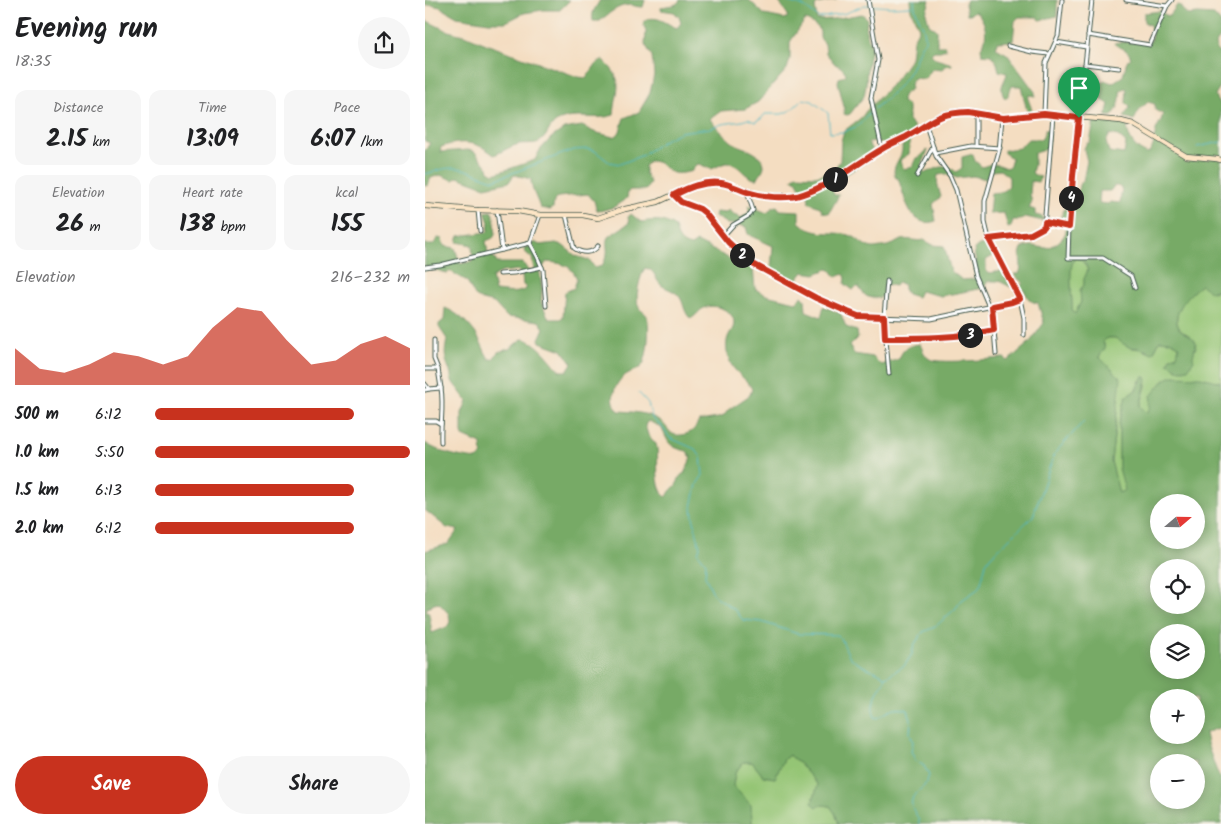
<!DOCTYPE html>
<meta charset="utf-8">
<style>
body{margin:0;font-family:Kalam,sans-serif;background:#f6f6f6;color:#202124;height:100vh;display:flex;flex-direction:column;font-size:19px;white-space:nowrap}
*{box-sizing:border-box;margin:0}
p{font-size:16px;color:#757577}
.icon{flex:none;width:28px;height:28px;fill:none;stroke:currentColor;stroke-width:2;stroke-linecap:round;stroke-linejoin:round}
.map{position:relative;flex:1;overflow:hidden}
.panel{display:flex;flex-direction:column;background:#fff;width:425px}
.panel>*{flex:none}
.needle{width:32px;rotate:70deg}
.buttons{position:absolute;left:725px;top:494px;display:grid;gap:10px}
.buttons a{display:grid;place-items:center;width:55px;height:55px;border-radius:50%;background:#fff;box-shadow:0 2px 12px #0003;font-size:25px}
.pin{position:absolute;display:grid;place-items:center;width:42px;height:42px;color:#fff;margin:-51px -21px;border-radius:50% 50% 50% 0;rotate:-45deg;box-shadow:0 0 5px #0007}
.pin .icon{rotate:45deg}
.km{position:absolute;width:25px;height:25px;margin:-12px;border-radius:50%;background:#222;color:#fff;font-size:14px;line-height:25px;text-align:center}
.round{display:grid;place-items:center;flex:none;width:52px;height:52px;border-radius:26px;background:#f6f6f6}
.headline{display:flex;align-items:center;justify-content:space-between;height:85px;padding:0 15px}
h1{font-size:28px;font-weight:700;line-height:38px}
.stats{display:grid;grid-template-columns:repeat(3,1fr);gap:8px;height:85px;padding:5px 15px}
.stats div{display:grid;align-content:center;border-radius:12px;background:#f6f6f6;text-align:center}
.stats b{font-size:25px;font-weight:700}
.stats small{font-size:14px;font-weight:400}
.stats p{font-size:14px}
.chart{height:140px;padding:10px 15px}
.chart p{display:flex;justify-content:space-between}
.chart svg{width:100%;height:90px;margin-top:5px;fill:#c8321e;opacity:.7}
.primary-button{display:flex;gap:10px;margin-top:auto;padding:10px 15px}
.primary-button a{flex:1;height:58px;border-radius:30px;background:#c8321e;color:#fff;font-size:20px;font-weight:700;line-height:58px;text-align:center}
.primary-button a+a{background:#f6f6f6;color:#202124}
ul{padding:0 15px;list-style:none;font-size:16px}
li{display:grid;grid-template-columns:80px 60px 1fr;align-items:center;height:38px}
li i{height:12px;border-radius:6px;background:#c8321e}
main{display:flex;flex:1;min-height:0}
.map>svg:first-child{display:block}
.green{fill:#94c575;stroke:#5a8154}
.forest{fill:#7a6;stroke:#4b744d;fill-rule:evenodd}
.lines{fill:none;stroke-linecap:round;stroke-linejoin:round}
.stream{stroke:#49b7c4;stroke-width:1}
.street-casing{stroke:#3f5549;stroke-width:5}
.secondary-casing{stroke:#3f5549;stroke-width:6}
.street{stroke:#fff;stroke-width:3}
.secondary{stroke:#fde5c5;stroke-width:4.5}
.route-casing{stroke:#fff;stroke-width:10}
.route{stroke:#c8321e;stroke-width:6}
</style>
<main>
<section class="panel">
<div class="headline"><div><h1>Evening run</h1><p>18:35</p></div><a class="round"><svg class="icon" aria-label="share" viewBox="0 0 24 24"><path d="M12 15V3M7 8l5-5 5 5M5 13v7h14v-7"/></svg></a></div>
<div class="stats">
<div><p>Distance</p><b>2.15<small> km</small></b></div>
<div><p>Time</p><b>13:09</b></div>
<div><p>Pace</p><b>6:07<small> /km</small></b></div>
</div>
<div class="stats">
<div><p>Elevation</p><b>26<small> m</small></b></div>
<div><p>Heart rate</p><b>138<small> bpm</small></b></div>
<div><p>kcal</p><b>155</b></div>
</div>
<div class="chart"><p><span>Elevation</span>216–232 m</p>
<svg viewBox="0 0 160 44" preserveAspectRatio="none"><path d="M0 44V26L10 36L20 38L30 34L40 28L50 30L60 34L70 30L80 16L90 6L100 8L110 22L120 34L130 32L140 24L150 20L160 26V44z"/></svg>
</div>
<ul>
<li><b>500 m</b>6:12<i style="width:78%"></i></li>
<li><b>1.0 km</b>5:50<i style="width:100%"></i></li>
<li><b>1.5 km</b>6:13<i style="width:78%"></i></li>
<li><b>2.0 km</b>6:12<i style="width:78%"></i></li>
</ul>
<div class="primary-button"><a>Save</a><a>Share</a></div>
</section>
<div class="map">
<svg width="796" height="824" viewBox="0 0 796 824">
<rect width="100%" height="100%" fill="#f7f3e8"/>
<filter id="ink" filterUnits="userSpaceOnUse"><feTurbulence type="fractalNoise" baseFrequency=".02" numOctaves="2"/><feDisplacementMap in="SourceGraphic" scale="10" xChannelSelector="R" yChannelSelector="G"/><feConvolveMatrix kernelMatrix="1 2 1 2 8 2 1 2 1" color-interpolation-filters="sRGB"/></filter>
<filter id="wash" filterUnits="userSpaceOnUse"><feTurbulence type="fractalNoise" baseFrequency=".0096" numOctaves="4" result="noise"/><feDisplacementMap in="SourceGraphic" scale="20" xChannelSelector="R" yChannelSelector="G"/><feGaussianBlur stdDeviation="1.12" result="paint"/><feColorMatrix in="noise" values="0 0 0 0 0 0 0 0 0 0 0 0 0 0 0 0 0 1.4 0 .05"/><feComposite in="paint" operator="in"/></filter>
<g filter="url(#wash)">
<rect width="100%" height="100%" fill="#f4ddc1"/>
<!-- green -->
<g class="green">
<path d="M650,258L656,259L663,270L659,279V285L655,290L656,302L650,314L647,311C648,298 642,267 650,258Z"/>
<path d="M776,285L789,292L796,288V382L751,376L726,396L725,407L722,413L715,407L722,383L715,380L711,390L701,397L694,424V468L701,490L694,493L686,461L692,413L682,366L674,357L680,348L678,341L683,338H690L707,348L716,349L725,353L730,350L735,340L745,341L754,346L751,369L760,370L771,347C770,344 768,338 765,336C762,333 758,333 755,329C744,314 764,293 776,285Z"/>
<path d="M364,755L374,763L393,785L389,797L398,805L405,806L410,813L414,824H327C328,804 320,800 308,786L310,773L318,762H327L338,776L350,778L359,759Z"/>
</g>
<!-- forest -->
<g class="forest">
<polygon points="0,0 145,0 135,10 118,10 99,13 81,22 64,22 32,17 15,7 6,5 0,6"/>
<path d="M175,0H220L218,7C213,7 210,6 205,5C193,5 183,14 175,21H168C166,11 171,8 175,0Z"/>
<path d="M255,0H324L340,15L359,19L362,18L363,15L354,2L355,0H411L392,4L390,7L392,20L408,19L437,14L442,18L441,32L446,47L442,67L441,85L439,96L425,114L422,115L419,114V107L413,82L414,78L420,76L421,73L416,67L410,64L401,53L400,44L395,38V32L393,27C388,25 386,21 380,20L365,42V59L362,69L333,102L320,109L296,111L285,119C287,123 303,139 307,142C316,148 337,152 339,165C339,170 334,175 332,179C320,180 314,161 301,163C295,164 291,168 286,169L274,164L271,165L267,171C236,180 245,161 224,161L220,166V173L225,182L221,190H205L203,192L202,198L189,207L175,211L172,210L169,201L163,194L133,197L129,201L128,208L125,210L115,208C112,198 106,190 106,179L90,175L88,176L84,182L60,187L33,177L28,180L15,175L6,178L3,185L0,186V151L5,143L0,141V20L23,31L42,36L66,46L153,77L161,78L172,63L178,60C201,81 191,89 189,115C171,121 152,113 135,120C124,124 124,134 117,140C112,145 101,143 94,144C85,146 77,152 69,155C52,141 36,140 16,147L15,152L43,150L50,152L63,168L64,171L69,174L110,160L115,150L126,138L139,129L157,126L169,132L188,137C197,135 196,125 199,118L214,112L225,93L229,75L227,56L220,44L221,31L218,23L223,19C235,16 241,24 252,28L256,23L254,17L249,12L236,10V8C242,4 251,8 255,0Z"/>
<path d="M485,0H505L501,13L504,24L512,30V46H520L521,49L515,51H509L506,54L511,59L527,64V65L519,66L517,70L507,69L500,79L489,78L485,84L486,89C480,93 477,94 477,102L483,106V120L488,125L489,136L485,141L484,154L476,159L475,162L479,169L487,167L491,158L495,157L502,150H503L496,167L499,173C511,169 520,162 531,172L537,168V157L548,154L550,161L557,167L566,164L574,165L582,168L585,166L587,158L579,153V150L594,148L603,139H617L620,130H623L624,133L622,149L609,153V165L607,172L609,175L616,177L613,182L606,181L605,195L607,201L604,208L610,210V215L618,217V221L601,217L596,220H588L586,227L583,228L579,213L564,214L566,193L577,192L584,186V177L575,170L567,171L561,179L548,176L532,178L521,174L513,175C511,183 514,189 516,197L508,204L511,221C485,230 480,197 473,178H471C464,166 479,158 477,146L482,143V138L460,149L458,144L449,141L443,143L447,150L443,153L447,158L417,177L415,182L406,184L409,195H414L404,213L398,212L395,207L383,202L384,199L381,191H376L372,181L367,179L372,175L390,176L401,173L409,169L415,161L416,141L419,131L437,117L441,111L466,85L476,72L486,58L488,40L494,28L486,10Z"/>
<path d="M542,0H632V16L615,20L613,17H594L590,21L588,41L572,42L571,48L582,54L610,92V96L604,95L603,99L607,110L605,112L602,111L596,86H587L582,98L579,97C573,86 581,81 582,73L574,71L572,63L566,55L557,54L556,48C564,37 561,19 550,11L545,14H542L540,4Z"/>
<path d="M753,4L762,15L773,14L789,15L796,23V36L790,44L793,52L796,54V85L790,95L792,101L796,104V288L786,292L776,285C765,293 745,313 754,328C759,335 768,335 771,343L768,357L769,360L763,369L754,370L743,363L746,357L752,355L754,346L745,341L735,340L728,353C723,352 721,350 716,349C712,347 708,348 704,347C692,342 691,332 678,341L680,348L674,357L696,378L686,461L694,493L700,490L694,468V424L701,397L711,390L718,377H721L722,380L715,406L722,413L725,407L726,396L739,380L747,376L776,377L796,382V727L780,733L782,744L796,783V824H414L410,813L405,806L398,805L392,807L387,803L393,785L374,763L364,755L359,759L350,778L338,776L327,762H318L310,773L308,786L326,805L327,824H0V551L23,544L33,530L22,528L0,510V443C15,453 34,457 52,459L57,455L56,444L38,436L37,433V413L42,401L26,380C27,372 23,368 21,360C19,352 21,346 22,339L14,327V324L19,320L20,308C33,313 43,323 51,334C56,341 59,351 64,359H68L73,352L84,349L97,339C112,340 125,360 135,371H142L147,363L137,350L115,342L114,339L119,328L114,321L82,317L69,303L57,300L50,296L42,281L25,271L23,273L17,272L0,266V243L3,245H8L13,238L17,239L19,246L30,248L35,264L48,261L47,245L32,242L34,236L63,232L64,222L60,212L66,211C70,216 72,231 69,237C67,239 63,240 61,241L63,255L68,256L72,263H98L104,272L109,270L107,258L99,251L100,247H104L109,242L115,245L131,243L137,245L151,256L164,260L170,268L177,266C179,262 181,257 182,254C183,248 180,243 183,237L204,223L203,217L206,214L216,222C229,220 239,219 250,227C252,237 255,244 266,246L272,242C291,251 308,262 328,268L330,289L341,295L371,302L377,296L380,299L381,311L396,317L399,306L416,314L421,327L432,331L433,338L425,346L429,354L448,357L456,365L474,359C478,348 484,345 495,344C497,348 499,355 503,358C512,365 565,359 579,358L583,361L605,342L619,323L613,303C604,302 603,298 599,290L594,288L598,283L589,275V274H594C599,263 592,259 597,248C609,244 609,247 620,248C628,248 640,238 641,231C641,230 640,223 640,223L635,221L639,209L648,207L653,193L654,185L658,181L662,161L659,149L661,144L665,142L669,121L699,123L702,126C703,139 710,150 723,154C730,147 729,138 731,130C733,125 737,120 738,114L730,110V104L723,102L715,109L709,120L699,117L705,107L701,103L702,89L700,88L695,92C696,101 693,109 687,116H681L684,104L674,98L675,84L679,80L687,83L698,76L702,61L706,58C702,46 693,49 689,43C700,40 715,45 726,41L727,33L725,25L719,22V13L735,11L742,16L745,15ZM685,134L693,136L701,143L699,154L684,152L681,142ZM689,186H693L697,189L695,203L685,202L683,204L674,203L675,191H685ZM650,258C658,259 660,263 663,270L659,279V285L655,290L656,302L650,314L647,311C648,299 642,266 650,258ZM121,262C136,263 146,264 152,279L149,288L140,292L138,317L135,319H124L116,302L117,289L114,268L119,266ZM220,268C231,270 229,278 236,285C243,290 251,290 256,299C259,305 259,311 264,317L267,318C272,315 274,310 279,308C289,303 309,310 309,323C309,327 307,330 305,333C300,341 301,351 304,359C308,373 321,377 327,389L325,395L303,410L299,416L293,418L274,421C271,427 268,432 261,434C242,439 246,427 232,419C220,412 207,412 194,411C182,399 191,379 204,373C209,370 217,369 219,362C223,352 225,326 222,316C220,312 217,312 214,308C209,299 215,275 220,268ZM93,270L97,276L98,285L102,288C93,295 81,292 70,291L67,277L77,272ZM223,421L236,427C244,443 243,447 262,451L266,457L261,472C251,478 256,478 251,485C248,489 245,490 243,495L241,497C229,487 234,463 232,449L231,444L223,435L220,425ZM734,502H771V540H734ZM734,568H771V605H734ZM14,603L24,614L25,622L22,627L7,633L4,614L1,609L9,604ZM734,632H771V670H734ZM734,698H771V735H734ZM734,762H771V800H734Z"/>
<path d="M323,205L342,213L348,207L352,206L355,210L374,211V222C392,238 405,230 424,235C433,237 438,247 448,248C450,248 464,246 466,245C470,244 472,241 477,240C484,238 492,242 499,240L508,245L519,246L526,271L537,280L550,279L552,273L549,249L554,245L562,244L568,256L561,260V271L564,273L578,271L586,287L574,281H563L559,288L516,296L495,291L492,297L482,294L479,289V285L473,282L470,286L459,284L458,295L455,298C444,298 440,298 434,287H431L428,290L420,284L421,278L419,274L411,277L406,270L403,269L390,274L378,272L374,277L373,284C363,281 353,275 346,268L348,246L326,236L323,234L321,227L307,224H302L290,216L291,212L300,213L303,210L309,215L316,218L325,212Z"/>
</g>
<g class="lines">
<!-- stream -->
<g class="stream">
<polyline points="356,0 378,6 394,18 421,13 440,5 465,7 487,6"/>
<path d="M450,108C467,95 481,81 490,61C492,56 493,51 496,46C498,42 501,42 500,36C499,23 489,15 489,0"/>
<polyline points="772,147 796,142"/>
<path d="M0,174C9,172 18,168 27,168C41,167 56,177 69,180L148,150L162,149L170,151L184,162L195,164L218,155L241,139L255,132L285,128L297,124L317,121L323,119L330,122L336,119L340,114H357L366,110L378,99L387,101L403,113L405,133L418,132L433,126L447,111"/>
<path d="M214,393L223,403L227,418L237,427L245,438L270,449L276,457L278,475L272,484L267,507L268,517L275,547L273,553L281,563L280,576L289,595L309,609L318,620L337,622L373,634L413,635C420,642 420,653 428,660C438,668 451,670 461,677C455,690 443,702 450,717L453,718C464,711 469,706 483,710L486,720L485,733L488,742L486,751L490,760L499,766L504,775C503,779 501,783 499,786C493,792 485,795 487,806C488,812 494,816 494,824"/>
<polyline points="461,677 480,665 487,654 489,645 498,632 510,627 530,609 537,600 553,589 556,583 561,563 565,557 608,516 629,454 659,421"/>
</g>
</g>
</g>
<g filter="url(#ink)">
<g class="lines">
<defs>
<g id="street">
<polyline points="443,0 453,60 446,98 457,149"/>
<polyline points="701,0 742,6"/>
<polyline points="663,35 725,45 742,6 747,0"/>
<polyline points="631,42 661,47"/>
<polyline points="583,46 607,52 624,54"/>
<polyline points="660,64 694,68"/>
<polyline points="551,114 551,146"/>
<polyline points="619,114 621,63 633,36 637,0"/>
<polyline points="577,118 574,151 560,201 560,222 564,239 595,299 599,318 599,335"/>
<polyline points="501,125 511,156 525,176 531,190 551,276 564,307"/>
<polyline points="510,153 546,146 575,148"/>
<polyline points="492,176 508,147"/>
<polyline points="249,195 256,202 275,209 280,213 303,242 327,263 391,298 423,313 433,315 452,317 506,319 587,302 595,299"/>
<polyline points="53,210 55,231"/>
<polyline points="72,210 77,250 105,243 112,256 118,270 121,306"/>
<path d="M141,215L149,248C157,254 167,254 173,246"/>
<polyline points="620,222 644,227 648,176 667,0"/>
<polyline points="644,227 643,258 678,258 706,276 710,288"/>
<polyline points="298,236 308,225 325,215 328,210 322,192"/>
<polyline points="564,239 606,234 619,227 628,115"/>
<polyline points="105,243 115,215"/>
<polyline points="0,267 15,265 77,250"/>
<polyline points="75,274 89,273 117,267"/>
<polyline points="462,281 459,317 464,374"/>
<polyline points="567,306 571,354"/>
<path d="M461,338C497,338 533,338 569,331"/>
<polyline points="9,340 9,359 13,369"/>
<polyline points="0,369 13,369 16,388 4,389"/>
<polyline points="0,384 4,389 0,390"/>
<path d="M16,388C19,407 15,424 16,442"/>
<polyline points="0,421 11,421 16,424"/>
</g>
<polyline id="secondary" points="0,206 49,210 93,211 115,215 158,215 173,218 200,209 233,202 261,189 274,184 285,183 297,183 322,192 341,196 371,196 403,184 457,149 481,137 513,117 523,113 543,112 577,118 619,114 696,121 708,124 761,156 792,159 796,160"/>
</defs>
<!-- street casing -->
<use href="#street" class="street-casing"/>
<!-- secondary casing -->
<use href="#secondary" class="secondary-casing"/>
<!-- street -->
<use href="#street" class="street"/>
<!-- secondary -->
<use href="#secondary" class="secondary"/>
</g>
</g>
<g class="lines" filter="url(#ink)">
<defs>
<path id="route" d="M543,112L578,118L619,114L654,118L648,176L644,227L620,222L619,227L606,234L564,239L595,299L587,302L567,306L569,330C533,338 497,338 460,338L459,317L433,316L423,312L391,298L326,263L303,242L280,213L275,209L256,202L249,195C264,187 279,181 296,183C305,184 313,189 322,192C338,197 362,200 378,194C407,185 431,164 457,149C465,144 473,141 481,137C507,123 510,113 543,112Z"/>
</defs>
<!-- route casing -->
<use href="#route" class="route-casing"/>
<!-- route -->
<use href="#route" class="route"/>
</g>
</svg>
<div class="buttons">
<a><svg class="needle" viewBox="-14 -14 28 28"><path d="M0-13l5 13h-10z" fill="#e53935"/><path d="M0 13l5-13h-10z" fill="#757577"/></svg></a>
<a><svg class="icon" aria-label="locate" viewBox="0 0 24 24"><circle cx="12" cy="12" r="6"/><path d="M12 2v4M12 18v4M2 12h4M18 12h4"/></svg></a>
<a><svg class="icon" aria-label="layers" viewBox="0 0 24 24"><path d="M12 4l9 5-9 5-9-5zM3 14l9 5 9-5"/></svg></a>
<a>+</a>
<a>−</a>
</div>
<div class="pin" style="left:654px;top:118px;background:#1e9e55"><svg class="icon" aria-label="arrive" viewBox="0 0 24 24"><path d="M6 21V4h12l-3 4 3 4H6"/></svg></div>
<b class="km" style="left:410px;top:179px">1</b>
<b class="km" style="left:317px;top:255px">2</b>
<b class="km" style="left:545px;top:335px">3</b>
<b class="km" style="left:646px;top:198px">4</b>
</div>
</main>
